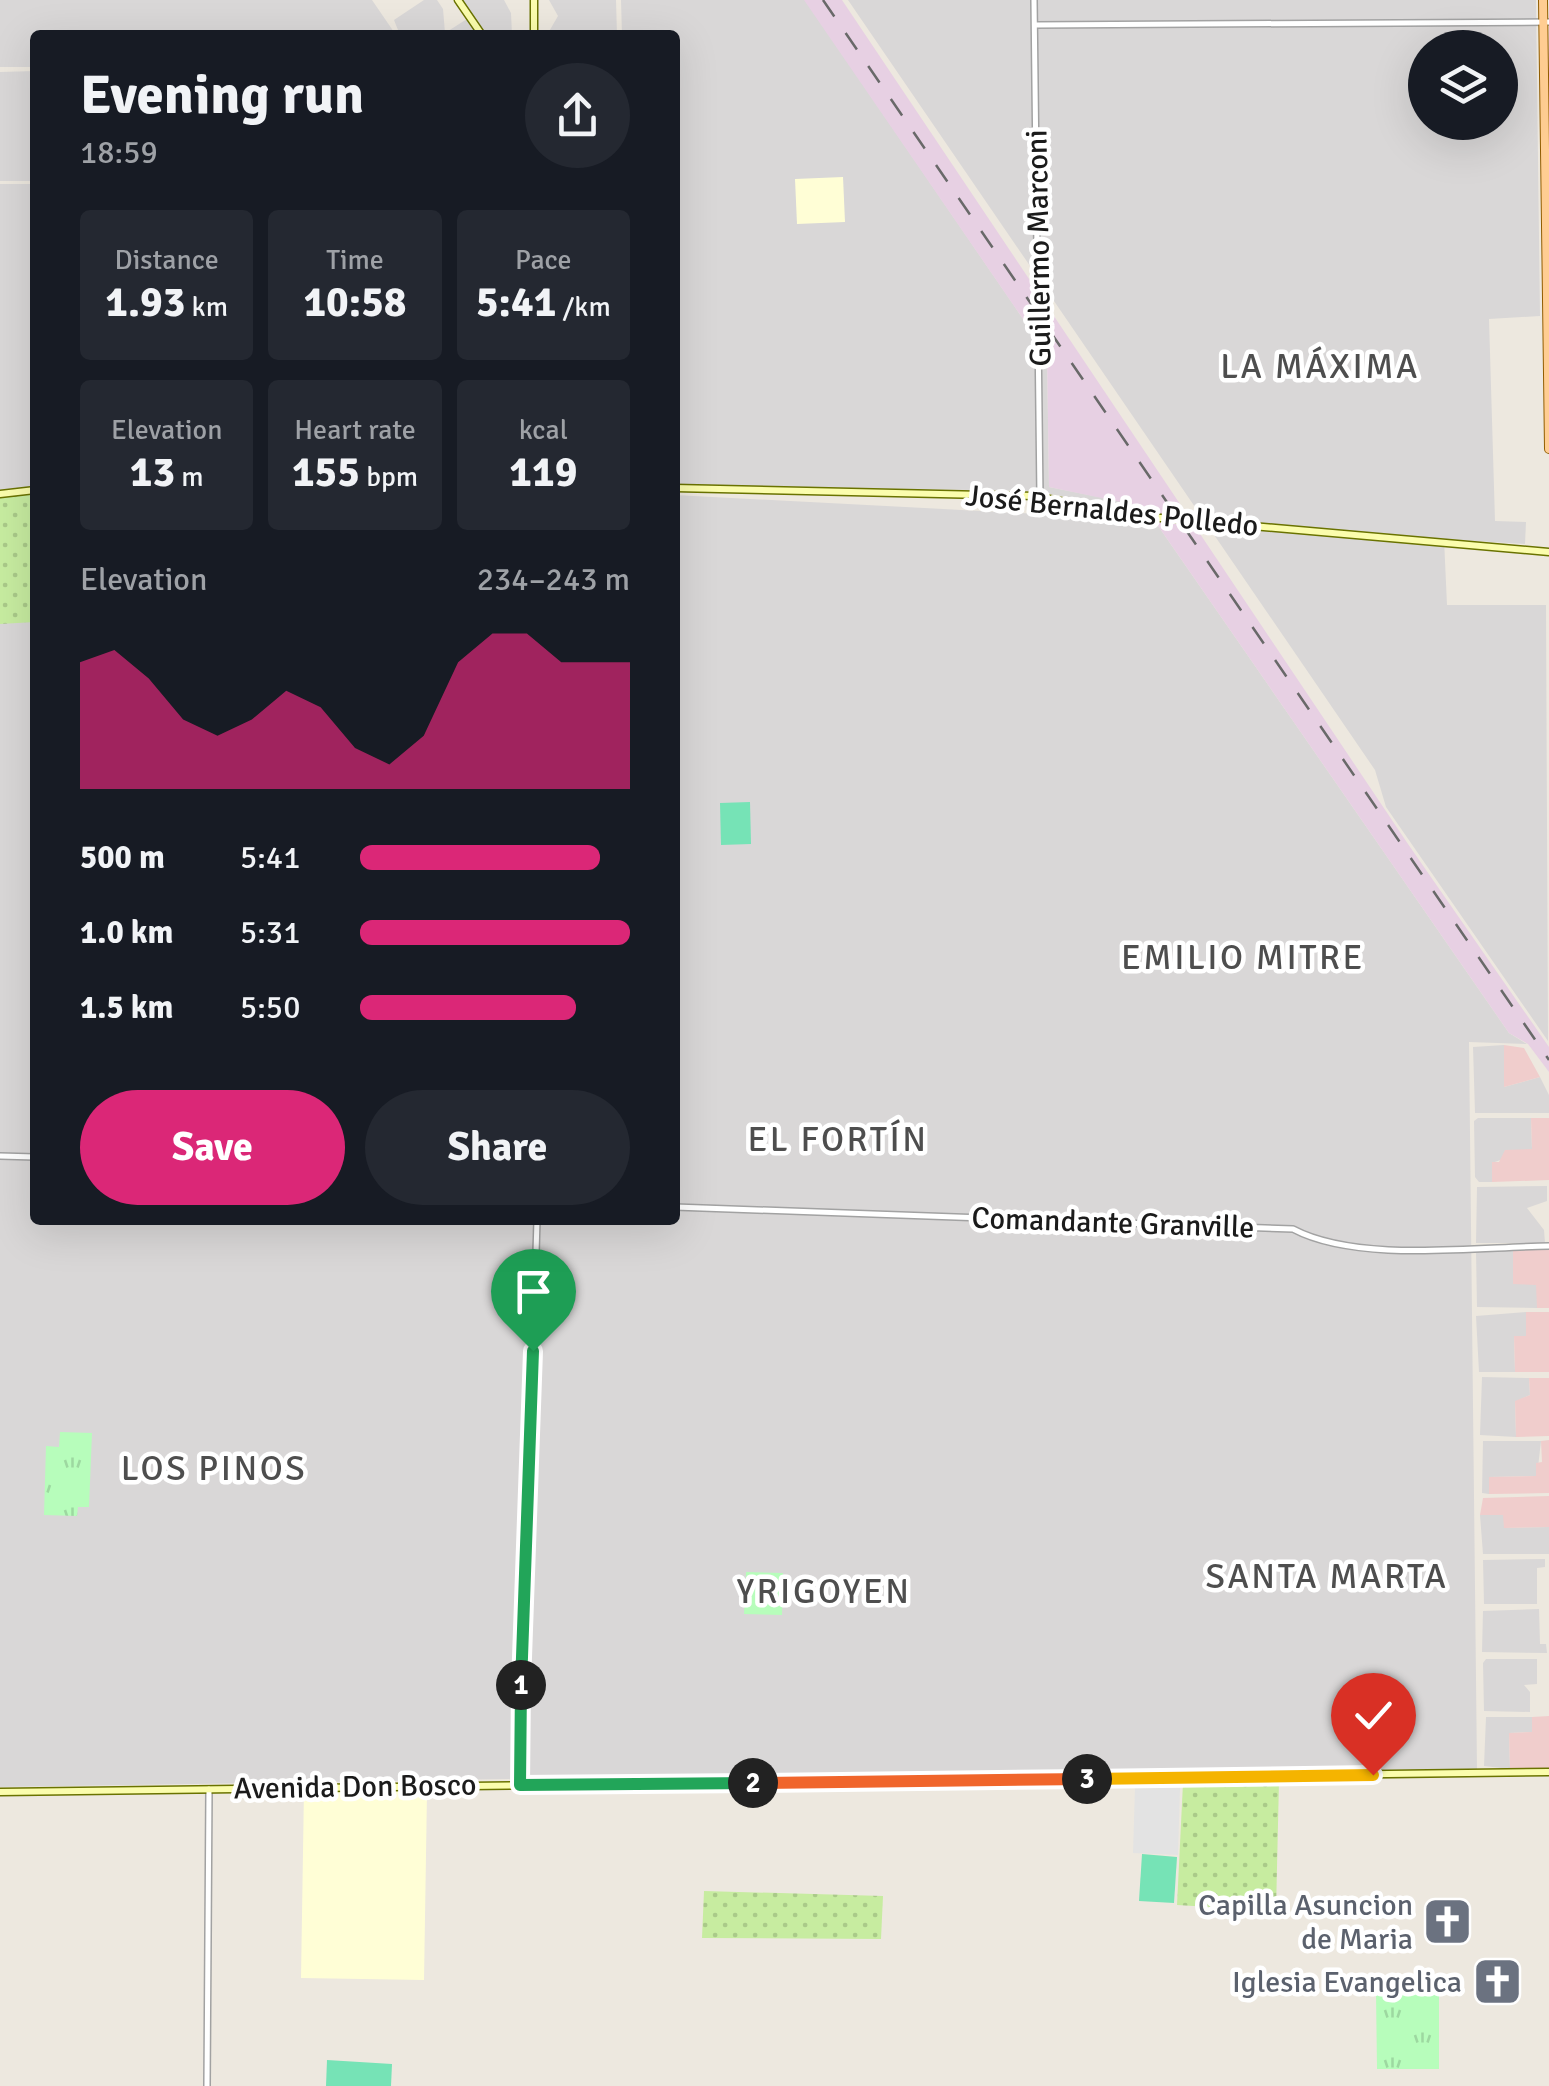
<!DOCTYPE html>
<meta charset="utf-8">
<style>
body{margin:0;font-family:Signika,sans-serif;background:#242831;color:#f1f3f6;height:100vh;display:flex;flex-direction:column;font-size:38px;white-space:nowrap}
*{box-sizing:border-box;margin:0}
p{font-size:32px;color:#9ea1a6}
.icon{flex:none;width:55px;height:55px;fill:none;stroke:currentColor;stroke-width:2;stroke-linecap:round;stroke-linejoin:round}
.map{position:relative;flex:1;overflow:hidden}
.drawer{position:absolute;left:30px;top:30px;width:650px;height:1195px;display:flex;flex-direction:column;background:#171b24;border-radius:10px;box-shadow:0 10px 40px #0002}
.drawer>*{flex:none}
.controls{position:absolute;left:1408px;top:30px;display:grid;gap:20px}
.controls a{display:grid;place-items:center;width:110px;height:110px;border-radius:50%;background:#171b24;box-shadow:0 10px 40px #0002;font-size:50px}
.pin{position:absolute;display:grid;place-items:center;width:85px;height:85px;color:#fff;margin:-102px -42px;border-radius:50% 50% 50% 0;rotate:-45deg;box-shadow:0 0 10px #0007}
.pin .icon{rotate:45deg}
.km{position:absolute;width:50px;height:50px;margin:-25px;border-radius:50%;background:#222;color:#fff;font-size:28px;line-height:50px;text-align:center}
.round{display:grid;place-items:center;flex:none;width:105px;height:105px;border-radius:52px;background:#242831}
.summary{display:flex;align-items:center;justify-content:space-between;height:170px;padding:0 50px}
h1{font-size:55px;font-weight:800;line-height:75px}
.metrics{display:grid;grid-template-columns:repeat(3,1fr);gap:15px;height:170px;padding:10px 50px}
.metrics div{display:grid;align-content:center;border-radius:10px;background:#242831;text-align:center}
.metrics b{font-size:42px;font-weight:800}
.metrics small{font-size:28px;font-weight:400}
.metrics p{font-size:28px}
.chart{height:280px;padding:20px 50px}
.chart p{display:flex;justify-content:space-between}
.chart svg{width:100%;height:180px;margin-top:10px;fill:#db2777;opacity:.7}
.button{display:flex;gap:20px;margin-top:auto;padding:20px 50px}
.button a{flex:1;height:115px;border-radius:60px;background:#db2777;color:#fff;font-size:40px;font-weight:800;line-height:115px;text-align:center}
.button a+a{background:#242831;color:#f1f3f6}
ul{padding:0 50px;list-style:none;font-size:32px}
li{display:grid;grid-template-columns:160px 120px 1fr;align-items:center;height:75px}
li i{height:25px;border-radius:12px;background:#db2777}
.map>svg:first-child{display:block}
.residential{fill:#d9d7d7;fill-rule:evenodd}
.commercial{fill:#f0cdcc}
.industrial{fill:#e7d0e3}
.education{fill:#fffed6}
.grass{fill:url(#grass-dots)}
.park{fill:url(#park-tufts)}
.pitch{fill:#76e3b6}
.parking{fill:#e3e3e3}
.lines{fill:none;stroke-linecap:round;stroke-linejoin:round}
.tertiary-casing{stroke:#a2a2a2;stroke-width:8}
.secondary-casing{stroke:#6a7300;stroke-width:9}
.primary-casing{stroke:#915d00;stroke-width:10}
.tertiary{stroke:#fff;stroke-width:5}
.secondary{stroke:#fbfdad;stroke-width:6}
.primary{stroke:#ffcd92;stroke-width:8}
.rail{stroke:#696969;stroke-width:2.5;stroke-dasharray:20 20;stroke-linecap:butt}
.split-1-casing{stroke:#fff;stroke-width:20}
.split-2-casing{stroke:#fff;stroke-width:20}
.split-3-casing{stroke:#fff;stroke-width:20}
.split-4-casing{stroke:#fff;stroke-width:20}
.split-1{stroke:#22a559;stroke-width:12}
.split-2{stroke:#22a559;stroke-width:12}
.split-3{stroke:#f0652b;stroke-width:12}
.split-4{stroke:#f5b400;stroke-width:12}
.labels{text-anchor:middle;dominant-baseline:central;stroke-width:9;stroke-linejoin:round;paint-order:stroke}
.street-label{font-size:30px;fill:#1b1b1b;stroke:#fff}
.worship-label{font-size:30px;fill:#5b616d;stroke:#fff;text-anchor:end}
.quarter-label{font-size:35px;letter-spacing:2.5px;fill:#4e4e4e;stroke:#fff}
</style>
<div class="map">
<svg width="1549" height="2086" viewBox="0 0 1549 2086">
<defs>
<pattern id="grass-dots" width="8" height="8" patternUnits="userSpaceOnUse" patternTransform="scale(2.5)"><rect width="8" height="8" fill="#c7eca0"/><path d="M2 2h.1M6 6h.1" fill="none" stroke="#aaca89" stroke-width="1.8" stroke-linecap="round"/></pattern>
<pattern id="park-tufts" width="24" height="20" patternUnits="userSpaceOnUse" patternTransform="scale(2.5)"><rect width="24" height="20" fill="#b7fdbb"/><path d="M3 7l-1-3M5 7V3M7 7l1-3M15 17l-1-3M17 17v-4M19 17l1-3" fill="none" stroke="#9dd8a0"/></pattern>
</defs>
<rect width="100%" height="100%" fill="#ede8df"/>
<!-- residential -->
<g class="residential">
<polygon points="0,0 372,0 396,35 35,35 35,67 0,67"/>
<polygon points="424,0 437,0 443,9 445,33 467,19 478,35 400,35 394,20"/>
<polygon points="462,0 504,0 511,13 512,35 486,35"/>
<polygon points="549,0 616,0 617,35 547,35 558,16"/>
<polygon points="621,0 805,0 1047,354 1049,487 1144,506 1149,513 1035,491 675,485 675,35 622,35"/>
<path d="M848,0H1536L1540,316L1489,319L1495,521L1526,522L1525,544L1444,539L1447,605H1546L1548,1041L1386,807L1375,770ZM1425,48H1500V122H1425Z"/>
<polygon points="35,71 35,181 0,181 0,72"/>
<polygon points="0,184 35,184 35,487 0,491"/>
<polygon points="35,492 35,1220 535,1220 517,1779 0,1787 0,496"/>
<polygon points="675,495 1154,520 1509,1033 1527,1044 1469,1042 1477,1769 523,1778 540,1220 675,1220"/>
<polygon points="1504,1045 1504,1087 1540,1077 1549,1095 1549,1113 1475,1113 1473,1047"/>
<polygon points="1478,1118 1531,1118 1532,1149 1492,1163 1492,1182 1479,1182 1475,1177 1474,1121"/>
<polygon points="1547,1186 1547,1201 1527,1208 1544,1230 1545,1243 1476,1243 1477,1187"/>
<polygon points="1513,1248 1537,1285 1537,1308 1477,1307 1476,1251"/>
<polygon points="1526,1312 1526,1336 1514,1337 1515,1372 1479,1372 1476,1316"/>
<polygon points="1482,1377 1529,1378 1530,1395 1515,1402 1516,1437 1480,1435"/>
<polygon points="1483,1441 1541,1441 1537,1476 1489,1477 1489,1494 1482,1493"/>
<polygon points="1480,1515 1504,1515 1504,1528 1549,1527 1549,1554 1483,1554"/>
<polygon points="1545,1559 1545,1567 1537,1568 1537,1604 1484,1604 1483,1560"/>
<polygon points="1539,1609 1540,1644 1546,1644 1547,1653 1482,1652 1483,1611"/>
<polygon points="1486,1659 1537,1659 1537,1684 1524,1685 1530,1692 1530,1712 1484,1711 1483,1663"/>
<polygon points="1486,1717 1532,1717 1532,1732 1509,1733 1510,1769 1484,1766"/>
</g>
<!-- commercial -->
<g class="commercial">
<polygon points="1504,1045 1524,1048 1540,1077 1504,1087"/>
<polygon points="1531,1118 1549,1118 1549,1180 1492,1182 1492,1162 1499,1162 1505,1150 1532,1149"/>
<polygon points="1513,1248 1549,1249 1549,1308 1537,1308 1536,1285 1513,1284"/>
<polygon points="1526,1312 1549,1312 1549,1372 1515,1372 1514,1336 1526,1336"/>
<polygon points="1529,1378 1549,1378 1549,1436 1516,1437 1515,1401 1530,1395"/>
<polygon points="1549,1440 1549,1493 1489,1494 1489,1477 1536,1476 1536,1463 1542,1462 1541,1441"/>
<polygon points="1549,1496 1549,1527 1504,1528 1503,1515 1480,1515 1483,1498"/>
<polygon points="1549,1716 1549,1769 1510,1769 1509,1733 1532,1732 1532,1717"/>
</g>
<!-- industrial -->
<polygon class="industrial" points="804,0 842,0 1408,844 1549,1047 1549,1072 1528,1044 1509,1033 1145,507 1049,487 1047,354"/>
<!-- education -->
<g class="education">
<polygon points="843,177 845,222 797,224 795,179"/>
<polygon points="304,1789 427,1792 424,1980 301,1978"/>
</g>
<!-- grass -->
<g class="grass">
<polygon points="35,493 35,622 0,624 0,497"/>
<polygon points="1279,1781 1276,1911 1177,1905 1183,1783"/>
<polygon points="704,1891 883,1896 881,1939 702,1938"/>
</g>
<!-- park -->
<g class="park">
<polygon points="60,1432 92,1433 89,1507 78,1507 77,1516 44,1515 46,1446 59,1447"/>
<polygon points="746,1572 783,1573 782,1615 744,1614"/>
<polygon points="1439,1991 1439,2069 1377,2069 1376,1992"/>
</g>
<!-- pitch -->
<g class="pitch">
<polygon points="750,802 751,844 721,845 720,803"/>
<polygon points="1142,1854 1177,1857 1174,1903 1139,1901"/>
<polygon points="327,2060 392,2064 391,2086 326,2086"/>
</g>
<!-- parking -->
<polygon class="parking" points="1135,1787 1180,1788 1178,1855 1133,1853"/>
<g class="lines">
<defs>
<g id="tertiary">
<polyline points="1034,0 1040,497"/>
<polyline points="1035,25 1549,22"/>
<polyline points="0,1156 35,1157"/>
<path d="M675,1207L1293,1229C1357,1263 1476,1247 1549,1246"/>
<polyline points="520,1785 537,1220"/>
<polyline points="207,2086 209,1789"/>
</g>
<g id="secondary">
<polyline points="458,0 482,35"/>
<polyline points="534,0 534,35"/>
<polyline points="675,488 1034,496 1138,516 1549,552"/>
<polyline points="0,494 35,490"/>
<polyline points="0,1792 1549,1772"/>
</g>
<polyline id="primary" points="1543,0 1549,449"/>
</defs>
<!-- tertiary casing -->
<use href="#tertiary" class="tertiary-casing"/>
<!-- secondary casing -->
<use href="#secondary" class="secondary-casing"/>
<!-- primary casing -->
<use href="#primary" class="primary-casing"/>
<!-- tertiary -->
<use href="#tertiary" class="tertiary"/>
<!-- secondary -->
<use href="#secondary" class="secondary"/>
<!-- primary -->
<use href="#primary" class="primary"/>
<!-- rail -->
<polyline class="rail" points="823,0 1549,1060"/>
</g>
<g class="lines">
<defs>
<polyline id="split-1" points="521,1685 533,1351"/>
<polyline id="split-2" points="521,1685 520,1785 753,1783"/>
<polyline id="split-3" points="753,1783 1087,1779"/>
<polyline id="split-4" points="1087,1779 1373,1775"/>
</defs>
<!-- split-1 casing -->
<use href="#split-1" class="split-1-casing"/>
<!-- split-2 casing -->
<use href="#split-2" class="split-2-casing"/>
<!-- split-3 casing -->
<use href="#split-3" class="split-3-casing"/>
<!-- split-4 casing -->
<use href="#split-4" class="split-4-casing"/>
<!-- split-1 -->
<use href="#split-1" class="split-1"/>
<!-- split-2 -->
<use href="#split-2" class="split-2"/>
<!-- split-3 -->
<use href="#split-3" class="split-3"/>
<!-- split-4 -->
<use href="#split-4" class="split-4"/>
</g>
<!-- icons -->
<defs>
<symbol id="church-square" viewBox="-11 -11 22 22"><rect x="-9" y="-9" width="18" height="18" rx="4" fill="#6b7280" stroke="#fff"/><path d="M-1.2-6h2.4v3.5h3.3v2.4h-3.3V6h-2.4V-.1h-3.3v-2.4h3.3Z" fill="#fff"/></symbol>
</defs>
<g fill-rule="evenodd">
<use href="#church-square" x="1420" y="1894" width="55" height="55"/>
<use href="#church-square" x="1470" y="1954" width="55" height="55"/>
</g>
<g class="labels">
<!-- street labels -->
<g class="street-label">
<text transform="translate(1039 248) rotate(-91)">Guillermo Marconi</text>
<text transform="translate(1112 511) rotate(6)">José Bernaldes Polledo</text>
<text transform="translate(1113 1223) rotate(2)">Comandante Granville</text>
<text transform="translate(355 1787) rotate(-1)">Avenida Don Bosco</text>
</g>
<!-- worship labels -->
<g class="worship-label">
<text x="1413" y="1905">Capilla Asuncion<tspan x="1413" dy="34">de Maria</tspan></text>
<text x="1462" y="1982">Iglesia Evangelica</text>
</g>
<!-- quarter labels -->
<g class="quarter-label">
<text x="1320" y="366">LA MÁXIMA</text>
<text x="1243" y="957">EMILIO MITRE</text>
<text x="838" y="1139">EL FORTÍN</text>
<text x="214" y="1468">LOS PINOS</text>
<text x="1327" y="1576">SANTA MARTA</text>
<text x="824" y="1591">YRIGOYEN</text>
</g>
</g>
</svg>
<div class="controls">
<a><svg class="icon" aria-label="layers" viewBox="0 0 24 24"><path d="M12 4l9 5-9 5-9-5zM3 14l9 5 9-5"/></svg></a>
</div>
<div class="pin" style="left:533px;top:1351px;background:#1e9e55"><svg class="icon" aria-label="arrive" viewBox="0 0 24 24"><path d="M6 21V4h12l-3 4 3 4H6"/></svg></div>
<div class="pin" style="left:1373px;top:1775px;background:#d93025"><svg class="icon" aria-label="check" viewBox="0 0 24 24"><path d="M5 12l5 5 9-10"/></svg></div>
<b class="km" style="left:521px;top:1685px">1</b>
<b class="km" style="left:753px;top:1783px">2</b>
<b class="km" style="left:1087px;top:1779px">3</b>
<section class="drawer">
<div class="summary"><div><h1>Evening run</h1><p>18:59</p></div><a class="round"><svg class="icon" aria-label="share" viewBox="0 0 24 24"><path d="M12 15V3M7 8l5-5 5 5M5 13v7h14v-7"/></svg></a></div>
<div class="metrics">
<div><p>Distance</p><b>1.93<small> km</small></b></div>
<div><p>Time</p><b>10:58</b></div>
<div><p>Pace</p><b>5:41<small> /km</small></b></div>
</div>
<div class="metrics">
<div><p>Elevation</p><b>13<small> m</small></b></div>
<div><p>Heart rate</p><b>155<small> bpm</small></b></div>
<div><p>kcal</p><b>119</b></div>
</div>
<div class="chart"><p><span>Elevation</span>234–243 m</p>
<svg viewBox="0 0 160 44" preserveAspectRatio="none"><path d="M0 44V13L10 10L20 17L30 27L40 31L50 27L60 20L70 24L80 34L90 38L100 31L110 13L120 6L130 6L140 13L150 13L160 13V44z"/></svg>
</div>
<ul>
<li><b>500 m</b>5:41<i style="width:89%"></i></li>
<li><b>1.0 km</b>5:31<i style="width:100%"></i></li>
<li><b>1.5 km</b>5:50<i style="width:80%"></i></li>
</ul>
<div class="button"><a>Save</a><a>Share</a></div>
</section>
</div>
